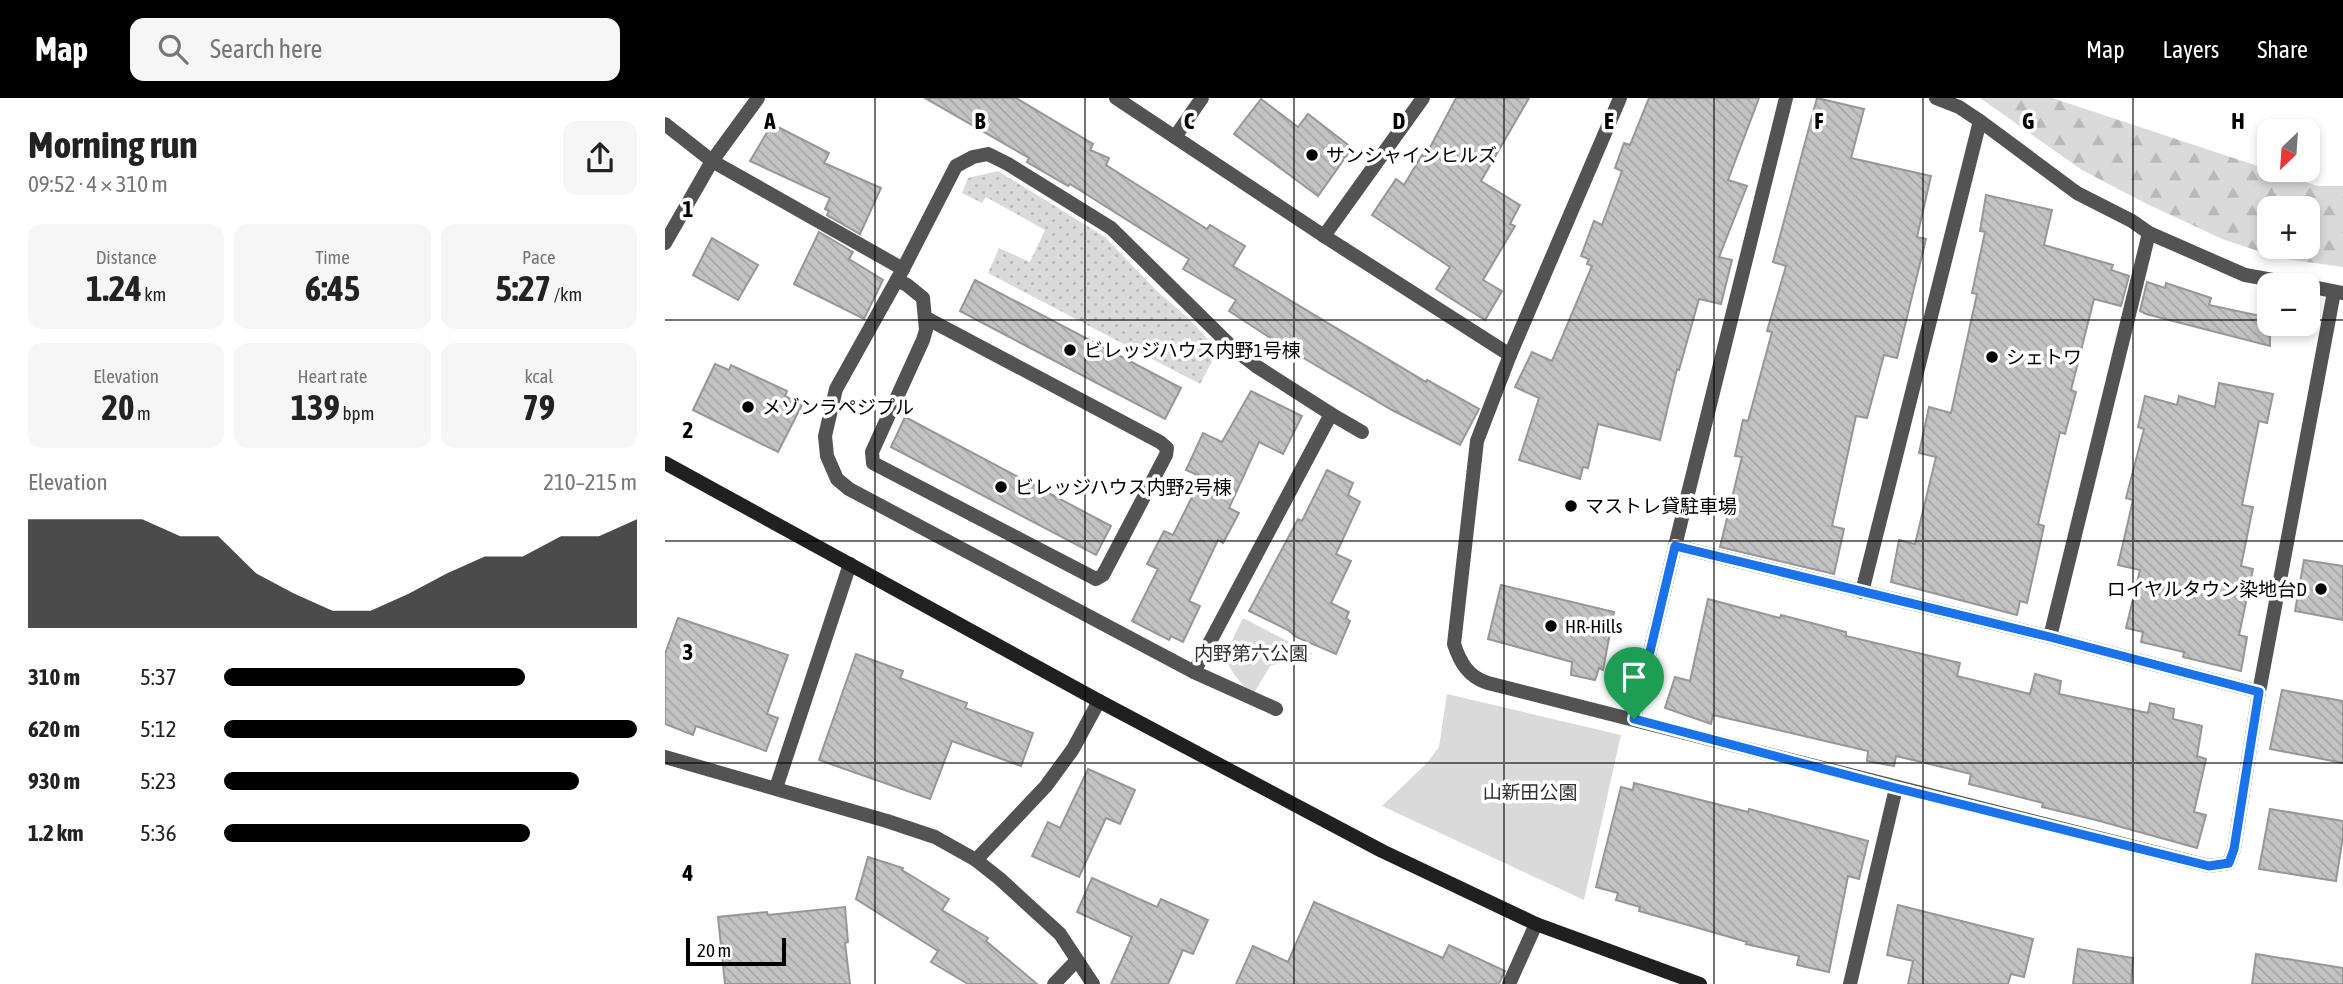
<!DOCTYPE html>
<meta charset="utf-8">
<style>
body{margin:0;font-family:"Asap Condensed","Noto Sans JP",sans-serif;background:#f6f6f6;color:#222;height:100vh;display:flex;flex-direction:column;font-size:26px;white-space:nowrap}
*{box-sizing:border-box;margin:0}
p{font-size:23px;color:#767676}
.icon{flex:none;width:38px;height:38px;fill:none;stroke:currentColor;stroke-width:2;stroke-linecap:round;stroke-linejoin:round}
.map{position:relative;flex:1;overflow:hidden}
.side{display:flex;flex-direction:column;background:#fff;width:665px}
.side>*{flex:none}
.needle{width:46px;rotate:205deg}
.tools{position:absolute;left:1592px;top:21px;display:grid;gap:14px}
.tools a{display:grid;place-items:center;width:63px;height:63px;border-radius:14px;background:#fff;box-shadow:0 4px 10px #0003;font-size:35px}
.scale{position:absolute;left:21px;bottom:18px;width:100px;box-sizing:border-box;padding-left:7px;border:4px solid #000;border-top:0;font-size:19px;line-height:24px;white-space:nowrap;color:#000;-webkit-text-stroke:5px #fff;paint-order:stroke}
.pin{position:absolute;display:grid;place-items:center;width:60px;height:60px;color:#fff;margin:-72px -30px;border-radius:50% 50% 50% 0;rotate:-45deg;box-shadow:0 0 7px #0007}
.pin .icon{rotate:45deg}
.round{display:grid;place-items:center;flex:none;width:74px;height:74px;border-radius:14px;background:#f6f6f6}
.head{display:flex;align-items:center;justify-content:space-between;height:119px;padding:0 28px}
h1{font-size:38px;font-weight:700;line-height:52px}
.figures{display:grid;grid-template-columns:repeat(3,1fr);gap:10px;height:119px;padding:7px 28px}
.figures div{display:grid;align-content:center;border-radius:14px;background:#f6f6f6;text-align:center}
.figures b{font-size:35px;font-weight:700}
.figures small{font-size:19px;font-weight:400}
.figures p{font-size:19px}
.chart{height:196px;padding:14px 28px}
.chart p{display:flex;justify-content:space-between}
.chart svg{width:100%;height:126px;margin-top:7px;fill:#000;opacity:.7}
ul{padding:0 28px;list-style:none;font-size:23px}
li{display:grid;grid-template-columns:112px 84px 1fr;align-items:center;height:52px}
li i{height:18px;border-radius:9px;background:#000}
header{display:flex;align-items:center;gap:42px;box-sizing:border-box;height:98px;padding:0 35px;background:#000;color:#fff}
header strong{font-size:33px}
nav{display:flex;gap:38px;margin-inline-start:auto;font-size:24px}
.search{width:490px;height:63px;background:#f6f6f6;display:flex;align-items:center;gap:18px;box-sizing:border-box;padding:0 24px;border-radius:14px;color:#767676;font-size:26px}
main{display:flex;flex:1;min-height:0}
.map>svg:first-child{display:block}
.grass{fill:url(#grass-dots)}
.forest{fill:url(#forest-firs);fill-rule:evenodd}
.green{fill:#dadada}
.building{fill:url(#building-back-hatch);stroke:#979797;stroke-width:2}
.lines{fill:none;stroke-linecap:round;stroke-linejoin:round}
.lane{stroke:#535353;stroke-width:14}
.street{stroke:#535353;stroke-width:14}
.secondary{stroke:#202020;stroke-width:14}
.route-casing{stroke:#fff;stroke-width:14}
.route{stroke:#1a73e8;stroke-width:9}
.grid{fill:none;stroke:#000;stroke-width:2;stroke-opacity:0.55}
.poi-dot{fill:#000;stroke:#fff;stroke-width:2.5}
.labels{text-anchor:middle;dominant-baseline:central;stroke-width:7;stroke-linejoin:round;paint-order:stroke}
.poi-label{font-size:19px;fill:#000;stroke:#fff;text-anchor:start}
.park-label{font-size:19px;fill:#313131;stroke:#fff}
.grid-label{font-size:23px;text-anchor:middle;font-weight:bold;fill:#000;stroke:#fff;stroke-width:7;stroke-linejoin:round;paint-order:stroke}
</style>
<header>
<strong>Map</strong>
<div class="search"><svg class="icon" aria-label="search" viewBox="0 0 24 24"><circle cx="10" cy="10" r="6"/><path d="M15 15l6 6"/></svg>Search here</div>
<nav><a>Map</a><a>Layers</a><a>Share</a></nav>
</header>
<main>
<section class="side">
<div class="head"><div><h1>Morning run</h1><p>09:52 · 4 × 310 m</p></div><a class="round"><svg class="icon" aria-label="share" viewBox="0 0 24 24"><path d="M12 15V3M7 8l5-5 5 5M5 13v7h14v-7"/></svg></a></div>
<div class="figures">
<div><p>Distance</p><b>1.24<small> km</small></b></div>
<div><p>Time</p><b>6:45</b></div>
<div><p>Pace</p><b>5:27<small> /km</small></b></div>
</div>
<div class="figures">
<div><p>Elevation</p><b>20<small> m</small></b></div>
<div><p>Heart rate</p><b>139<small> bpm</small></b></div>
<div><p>kcal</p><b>79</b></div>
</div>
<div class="chart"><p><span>Elevation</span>210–215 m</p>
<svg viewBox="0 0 160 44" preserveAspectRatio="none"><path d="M0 44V6L10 6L20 6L30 6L40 12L50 12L60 25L70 32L80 38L90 38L100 32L110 25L120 19L130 19L140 12L150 12L160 6V44z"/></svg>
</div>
<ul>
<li><b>310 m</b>5:37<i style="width:73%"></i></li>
<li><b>620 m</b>5:12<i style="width:100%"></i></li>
<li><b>930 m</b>5:23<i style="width:86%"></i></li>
<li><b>1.2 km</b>5:36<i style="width:74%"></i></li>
</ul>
</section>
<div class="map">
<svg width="1678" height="886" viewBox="0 0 1678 886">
<defs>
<pattern id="grass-dots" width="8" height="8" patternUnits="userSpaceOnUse" patternTransform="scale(1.75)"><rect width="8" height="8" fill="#dadada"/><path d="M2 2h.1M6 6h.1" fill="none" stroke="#b9b9b9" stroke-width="1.8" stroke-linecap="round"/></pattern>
<pattern id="forest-firs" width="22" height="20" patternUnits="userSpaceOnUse" patternTransform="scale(1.75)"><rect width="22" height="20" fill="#dadada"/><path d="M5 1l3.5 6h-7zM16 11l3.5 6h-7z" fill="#b9b9b9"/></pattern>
<pattern id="building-back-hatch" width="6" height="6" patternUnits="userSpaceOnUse" patternTransform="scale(1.75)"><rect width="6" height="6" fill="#c3c3c3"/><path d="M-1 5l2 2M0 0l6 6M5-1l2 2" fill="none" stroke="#a6a6a6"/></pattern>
</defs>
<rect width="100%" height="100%" fill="#fff"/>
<!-- grass -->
<polygon class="grass" points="333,73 440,139 492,193 522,219 553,252 535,286 323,175 334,150 365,164 380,132 321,99 317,105 297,95 303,80"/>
<!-- forest -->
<path class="forest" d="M1315,0H1387L1653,88H1678V169L1614,160L1557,141L1478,104L1417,72ZM1605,110H1643V149H1605Z"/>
<!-- green -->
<g class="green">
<path d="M578,520L648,556L605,568L588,597C554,563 558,561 578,520Z"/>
<polygon points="782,596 956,637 919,802 717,708 762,665 774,649"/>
</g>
<!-- building -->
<g class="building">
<polygon points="260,0 351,0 428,46 425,52 444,60 441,67 542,131 545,127 580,148 568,168 761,284 762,282 814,311 795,347 727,312 613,245 564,213 571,202 518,171 524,161 405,86 403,88 362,64 364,60"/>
<polygon points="791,0 864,0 816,83 855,107 845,126 850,128 818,182 837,193 820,222 771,191 785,169 707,117 731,81 739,87 757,57 760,59"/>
<polygon points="984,0 1094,0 1063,82 1082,88 1054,159 1067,162 1056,206 1034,201 1014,272 1012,271 995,342 933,326 923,370 918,369 915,381 854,362 874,300 850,289 867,254 887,263 927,168 922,166 924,161 916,158 929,123 937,127 957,73 950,70 959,45 965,47"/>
<polygon points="1152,0 1199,11 1186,60 1266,78 1252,139 1261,141 1232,260 1219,257 1202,320 1191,318 1167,428 1179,431 1169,476 1055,449 1077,359 1070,358 1078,322 1083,323 1107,234 1102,233 1121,168 1108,164"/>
<polygon points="596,1 633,29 643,16 687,50 653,98 569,36"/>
<polygon points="107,26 164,55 159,65 216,90 195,136 162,117 164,113 160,111 165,100 85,63"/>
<polygon points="1321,97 1387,112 1379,147 1448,167 1446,172 1464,178 1456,208 1429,201 1406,292 1411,294 1400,336 1395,334 1373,426 1379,428 1362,505 1355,503 1352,517 1226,484 1234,442 1250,446 1271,359 1254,355 1264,309 1286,315 1312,196 1307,195 1320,134 1315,133"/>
<polygon points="154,134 188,154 184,161 218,182 199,221 129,186"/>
<polygon points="47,140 93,167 73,202 28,177"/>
<polygon points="310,182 516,290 500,321 295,213"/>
<polygon points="1482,184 1500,190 1501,185 1546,200 1544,207 1605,220 1605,248 1481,216 1475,213"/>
<polygon points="50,266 64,272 66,267 122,293 120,298 137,307 113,354 28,312"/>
<polygon points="1554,285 1608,296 1602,325 1594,323 1577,407 1588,409 1576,468 1588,471 1574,537 1582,539 1576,573 1518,559 1519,554 1476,544 1478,534 1461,530 1475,472 1453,467 1468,402 1461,400 1479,331 1473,329 1480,298 1512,307 1514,298 1550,309"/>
<polygon points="586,293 637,318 618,356 594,344 564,410 574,415 558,445 553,442 524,503 535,508 518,544 506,538 504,542 467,523 493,471 482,466 499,433 508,437 537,379 521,372 538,335 557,344"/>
<polygon points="240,319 446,428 431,457 226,349"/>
<polygon points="662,372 688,385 683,397 695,404 671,456 686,463 666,505 684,514 681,520 685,523 671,556 631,539 623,532 584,513 633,421 637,423"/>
<polygon points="1639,462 1678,468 1678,522 1630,513"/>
<polygon points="836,487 949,514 938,572 934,570 930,582 906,577 907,564 823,541"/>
<polygon points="1043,501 1115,520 1116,517 1181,534 1181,538 1295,565 1292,578 1365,596 1370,576 1396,583 1394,596 1483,615 1485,605 1509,611 1508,621 1537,628 1532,658 1541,661 1529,714 1541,717 1532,750 1431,722 1377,709 1378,705 1304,686 1306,676 1231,658 1229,668 1202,663 1203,653 1048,617 1046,626 1000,610 1010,579 1025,583"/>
<polygon points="13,520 123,557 102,616 113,620 101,653 31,628 28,637 0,626 0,556"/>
<polygon points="191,556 238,573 235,580 302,605 300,610 368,635 356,668 287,643 265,701 154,662"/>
<polygon points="1617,592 1678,603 1678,665 1605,651"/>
<polygon points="423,671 470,692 455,726 441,720 414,779 367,758 383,724 395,730"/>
<polygon points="969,685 1083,714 1084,711 1203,743 1194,781 1183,778 1164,874 1132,867 1134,858 1081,846 1082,844 974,813 975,809 951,802 953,795 931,789 956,689 968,692"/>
<polygon points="1605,711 1678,723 1678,738 1671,783 1594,771"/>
<polygon points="203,759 238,770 237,772 284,801 277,812 323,840 321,843 372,886 303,886 266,864 273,853 191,801"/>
<polygon points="427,780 492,809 496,801 543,822 528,856 518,852 503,886 446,886 467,839 412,814"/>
<polygon points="649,804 778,860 784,847 840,873 834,886 571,886 588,848 623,864"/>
<polygon points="1233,807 1368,841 1359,879 1346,876 1343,886 1243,886 1248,863 1222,857"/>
<polygon points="180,809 183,844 180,845 185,886 60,886 53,819 102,814 103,817"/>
<polygon points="1413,851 1468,860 1466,886 1408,886"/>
<polygon points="1591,856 1678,870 1678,886 1587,886"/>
</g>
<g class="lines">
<!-- lane -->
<g class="lane">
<polyline points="232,182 242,187 258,200 261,232 258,242 207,354 208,365 431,481 438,477 501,357 502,350 495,344 261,220"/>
<polyline points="666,316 697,334"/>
<polyline points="529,574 611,611"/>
</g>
<!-- street -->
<g class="street">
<polyline points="451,0 659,138 845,257"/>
<path d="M955,0L845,257L812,343L789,546C795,564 803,579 823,585L1544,768L1564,765L1569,751L1594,594L1669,194"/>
<polyline points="1271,0 1294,9 1315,23 1412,95 1467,123 1484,135 1580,177 1637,187"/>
<polyline points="0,26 47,63 238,171"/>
<polyline points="510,39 537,0"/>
<polygon points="323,56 343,66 446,130 569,251 591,268 666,316 529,574 184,391 172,381 162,358 160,338 171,291 238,171 291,68 308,59"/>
<polyline points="659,138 758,0"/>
<polyline points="0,145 47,63 93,0"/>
<polyline points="1643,188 1677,195"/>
<polyline points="1010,448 1385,539 1594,594"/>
<polyline points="1197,494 1315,23"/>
<polyline points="1385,539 1484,135"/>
<polyline points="969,621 1010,448 1121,0"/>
<polyline points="0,659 222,723 270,739 311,762 335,781 395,836 428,886"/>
<polyline points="111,690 185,466"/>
<polyline points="311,762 381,688 408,651 434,603"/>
<polyline points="389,886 412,862"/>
<polyline points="844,886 871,826"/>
<polyline points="1185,886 1231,690"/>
</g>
<!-- secondary -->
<polyline class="secondary" points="0,365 434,603 717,753 871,826 1035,886"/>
</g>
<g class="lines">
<defs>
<polygon id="route" points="1010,448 1385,539 1594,594 1569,751 1564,765 1544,768 1231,690 969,621"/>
</defs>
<!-- route casing -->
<use href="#route" class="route-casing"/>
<!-- route -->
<use href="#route" class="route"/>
</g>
<!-- grid -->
<path class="grid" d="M210,0V886M420,0V886M629,0V886M839,0V886M1049,0V886M1258,0V886M1468,0V886M0,222H1605M1643,222H1678M0,443H1678M0,665H1678"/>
<!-- markers -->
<g class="poi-dot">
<circle cx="647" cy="57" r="7"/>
<circle cx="405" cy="252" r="7"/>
<circle cx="1327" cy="259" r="7"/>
<circle cx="83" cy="309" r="7"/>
<circle cx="336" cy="389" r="7"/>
<circle cx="906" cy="408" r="7"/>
<circle cx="1656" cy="491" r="7"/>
<circle cx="886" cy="528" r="7"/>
</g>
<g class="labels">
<!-- poi labels -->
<g class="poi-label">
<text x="661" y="57">サンシャインヒルズ</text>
<text x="419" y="252">ビレッジハウス内野1号棟</text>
<text x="1341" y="259">シェトワ</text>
<text x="97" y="309">メゾンラペジプル</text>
<text x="350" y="389">ビレッジハウス内野2号棟</text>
<text x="920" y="408">マストレ貸駐車場</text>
<text x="1642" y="491" text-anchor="end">ロイヤルタウン染地台D</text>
<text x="900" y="528">HR-Hills</text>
</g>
<!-- park labels -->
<g class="park-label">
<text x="586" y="555">内野第六公園</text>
<text x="865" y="694">山新田公園</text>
</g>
</g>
<g class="grid-label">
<text x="105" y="31">A</text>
<text x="315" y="31">B</text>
<text x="524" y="31">C</text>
<text x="734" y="31">D</text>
<text x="944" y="31">E</text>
<text x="1154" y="31">F</text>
<text x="1363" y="31">G</text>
<text x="1573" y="31">H</text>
<text x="23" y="119">1</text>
<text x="23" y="340">2</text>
<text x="23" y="562">3</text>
<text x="23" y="783">4</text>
</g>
</svg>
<div class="tools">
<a><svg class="needle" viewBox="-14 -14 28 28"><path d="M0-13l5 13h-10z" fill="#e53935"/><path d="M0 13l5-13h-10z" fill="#767676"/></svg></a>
<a>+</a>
<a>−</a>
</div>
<div class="scale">20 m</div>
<div class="pin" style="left:969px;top:621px;background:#1e9e55"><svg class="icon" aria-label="arrive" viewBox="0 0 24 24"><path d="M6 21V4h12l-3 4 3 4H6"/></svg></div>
</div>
</main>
